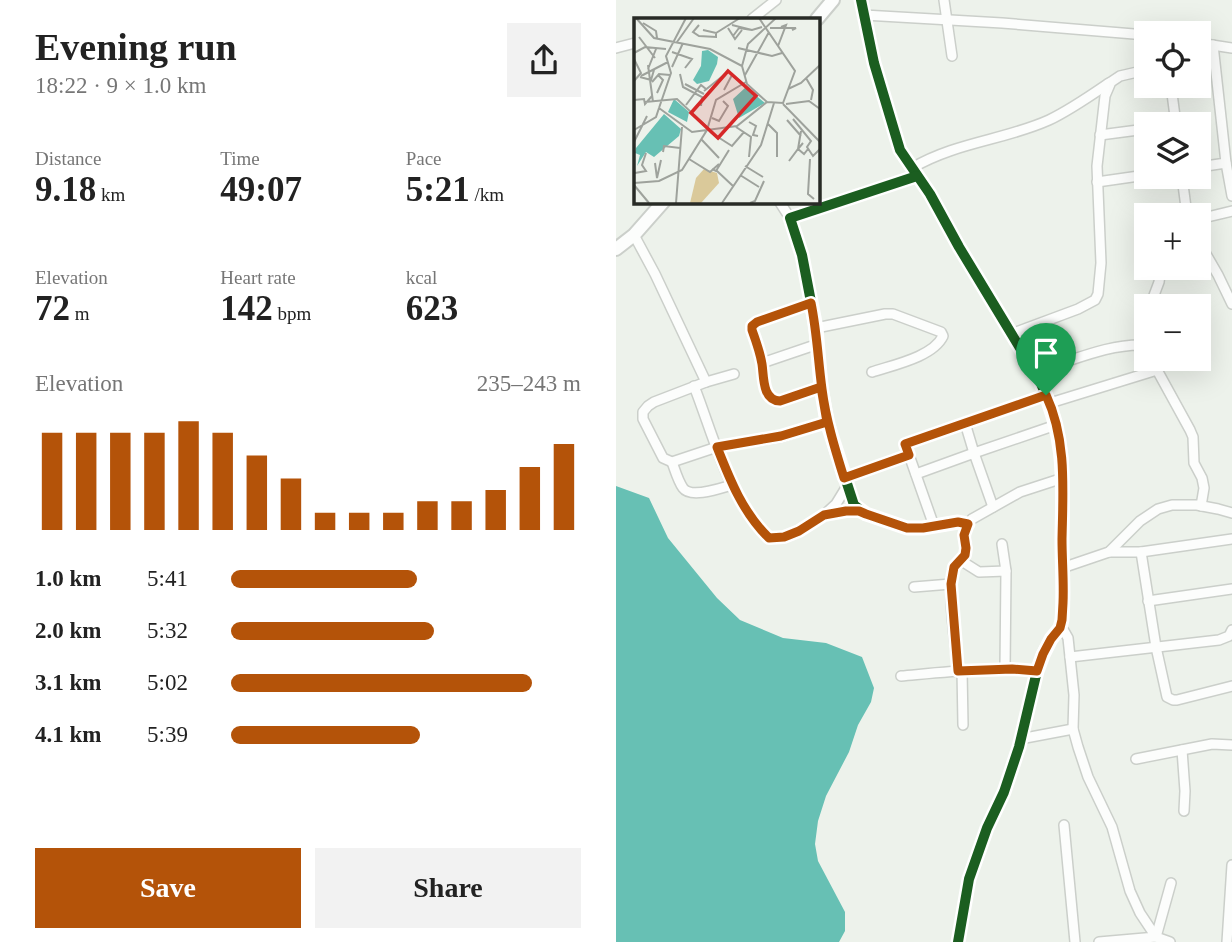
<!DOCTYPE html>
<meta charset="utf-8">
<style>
body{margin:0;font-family:Georgia,serif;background:#f2f2f2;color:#222;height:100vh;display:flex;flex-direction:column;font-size:26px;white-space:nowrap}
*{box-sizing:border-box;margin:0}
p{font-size:23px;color:#767676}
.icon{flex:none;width:38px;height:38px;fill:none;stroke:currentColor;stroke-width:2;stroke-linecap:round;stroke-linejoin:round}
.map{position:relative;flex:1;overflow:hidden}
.sheet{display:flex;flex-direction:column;background:#fff;width:616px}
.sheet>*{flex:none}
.controls{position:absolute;left:518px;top:21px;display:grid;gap:14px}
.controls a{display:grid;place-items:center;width:77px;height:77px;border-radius:0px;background:#fff;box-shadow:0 7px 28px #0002;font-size:35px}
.pin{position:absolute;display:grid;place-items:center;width:60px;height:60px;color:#fff;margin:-72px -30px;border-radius:50% 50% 50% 0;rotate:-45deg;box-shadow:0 0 7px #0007}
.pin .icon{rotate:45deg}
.round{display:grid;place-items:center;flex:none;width:74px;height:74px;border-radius:0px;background:#f2f2f2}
.overview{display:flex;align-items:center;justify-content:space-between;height:119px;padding:0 35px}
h1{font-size:38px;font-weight:700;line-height:52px}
.stats{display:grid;grid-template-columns:repeat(3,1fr);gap:10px;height:119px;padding:7px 35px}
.stats div{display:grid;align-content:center}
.stats b{font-size:35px;font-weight:700}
.stats small{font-size:19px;font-weight:400}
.stats p{font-size:19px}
.chart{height:196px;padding:14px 35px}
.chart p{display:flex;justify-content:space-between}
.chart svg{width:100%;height:126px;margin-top:7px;stroke:#b45309;stroke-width:6}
.action{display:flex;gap:14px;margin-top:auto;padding:14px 35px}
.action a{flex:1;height:80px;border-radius:0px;background:#b45309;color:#fff;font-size:28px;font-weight:700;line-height:80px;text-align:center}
.action a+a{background:#f2f2f2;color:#222}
ul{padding:0 35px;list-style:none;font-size:23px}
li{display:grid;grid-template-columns:112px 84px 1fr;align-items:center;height:52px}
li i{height:18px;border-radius:9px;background:#b45309}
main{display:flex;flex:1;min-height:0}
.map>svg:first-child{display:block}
.water{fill:#67c0b4}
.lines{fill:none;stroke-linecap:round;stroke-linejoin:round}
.minor-casing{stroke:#cbcfca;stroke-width:12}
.secondary-casing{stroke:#cbcfca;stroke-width:16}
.minor{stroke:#fcfdfc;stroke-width:9}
.secondary{stroke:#fcfdfc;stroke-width:12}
.cycleway-casing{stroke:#fff;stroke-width:15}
.cycleway{stroke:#1b5e20;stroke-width:10}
.route-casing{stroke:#fff;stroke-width:14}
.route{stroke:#b45309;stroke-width:9}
.inset-road{fill:none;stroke:#9ea29c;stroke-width:2}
.view{fill:#d62828;fill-opacity:0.15;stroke:#d62828;stroke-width:3.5}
.inset-edge{fill:none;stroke:#282b26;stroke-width:3.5}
</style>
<main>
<section class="sheet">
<div class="overview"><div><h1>Evening run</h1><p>18:22 · 9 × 1.0 km</p></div><a class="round"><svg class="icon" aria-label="share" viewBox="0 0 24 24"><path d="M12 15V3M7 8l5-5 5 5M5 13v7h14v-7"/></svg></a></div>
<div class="stats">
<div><p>Distance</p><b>9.18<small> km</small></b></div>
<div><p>Time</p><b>49:07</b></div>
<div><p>Pace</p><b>5:21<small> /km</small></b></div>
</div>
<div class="stats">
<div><p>Elevation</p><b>72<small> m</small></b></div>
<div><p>Heart rate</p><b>142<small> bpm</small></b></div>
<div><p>kcal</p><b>623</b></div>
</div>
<div class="chart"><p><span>Elevation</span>235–243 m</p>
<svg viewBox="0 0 160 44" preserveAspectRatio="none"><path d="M5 44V10M15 44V10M25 44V10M35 44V10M45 44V6M55 44V10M65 44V18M75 44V26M85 44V38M95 44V38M105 44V38M115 44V34M125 44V34M135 44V30M145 44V22M155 44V14"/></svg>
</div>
<ul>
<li><b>1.0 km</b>5:41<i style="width:53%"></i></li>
<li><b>2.0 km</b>5:32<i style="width:58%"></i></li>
<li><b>3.1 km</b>5:02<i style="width:86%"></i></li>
<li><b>4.1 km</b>5:39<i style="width:54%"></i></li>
</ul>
<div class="action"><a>Save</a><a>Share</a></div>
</section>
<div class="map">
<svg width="616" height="942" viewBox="0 0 616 942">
<rect width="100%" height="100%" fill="#edf2eb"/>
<!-- water -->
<polygon class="water" points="0,486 33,498 52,538 101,598 124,620 167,638 210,643 246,657 258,688 255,702 242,725 233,752 210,796 202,821 199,844 202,861 229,912 229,931 223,942 0,942"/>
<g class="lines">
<defs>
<g id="minor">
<path d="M245,0L258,63L284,150L314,194L343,247L424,381C450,439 447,478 446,539C446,566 448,593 446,620L444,628L435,639L427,655L421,671L403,747L388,792L371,828L353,879L342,942"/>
<polyline points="328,0 336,56"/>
<polyline points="248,15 386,23 530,35"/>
<polyline points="136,19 160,0"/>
<polyline points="583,43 616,48"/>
<polyline points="0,48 19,43"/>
<polyline points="583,52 597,45 610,163 583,167"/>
<polyline points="555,86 560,124"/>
<polyline points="484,135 530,129"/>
<polyline points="610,163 616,196"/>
<path d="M296,168C340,142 389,140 433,120C454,110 474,96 493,83"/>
<polyline points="301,176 174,218 186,255 200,328 205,387 211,422 238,505 250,514 291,528 307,528 342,522 352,524"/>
<polyline points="566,177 571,215"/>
<polyline points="481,182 530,175"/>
<polyline points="163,201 174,218"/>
<polyline points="583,219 616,211"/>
<polyline points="18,235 39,274 90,382 118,374"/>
<polyline points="583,242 602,275 616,304"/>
<path d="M195,303L141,322L136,326V330C140,341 144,352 146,364C148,377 146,400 164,401L205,387"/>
<polyline points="534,306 543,282 545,268"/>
<path d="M200,328L269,314H277L325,332L327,336C317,357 277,365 256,372"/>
<polyline points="395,334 462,309 479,300 482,294 485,263 481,166 489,96 495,82 504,76 530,70"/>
<polyline points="524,345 530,318"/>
<polyline points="535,359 574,430 577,437 578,463 586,478 588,488 585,506"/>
<polyline points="146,363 202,344"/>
<path d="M418,371C453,363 487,345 524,345L530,351"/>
<polyline points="90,382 38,402 32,406 27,412 27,419 47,458 56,462 101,447 165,437 211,422"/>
<path d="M78,386C98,437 112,499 153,538L168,537L183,531L208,515L220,504L231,486"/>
<polyline points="434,403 541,370"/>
<polyline points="349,423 358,453 440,425"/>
<polyline points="293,455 318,526"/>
<path d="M56,462C59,470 62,481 67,488C75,499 105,488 116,485"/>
<polyline points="300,474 358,453 377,507"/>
<polyline points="228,478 293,455 289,444 430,395"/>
<polyline points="210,515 230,511 243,511"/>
<polyline points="386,544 390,571"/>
<polyline points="493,552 525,552 616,539"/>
<polyline points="525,552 540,647 551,697 557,700 561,700 616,686"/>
<polyline points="344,560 363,572 390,571 389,669"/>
<polyline points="446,568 493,552 524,521 542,509 556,505 581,505 602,509 616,513"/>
<polyline points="298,587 335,584"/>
<polyline points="532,601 616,589"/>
<polyline points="444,628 448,631 452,638 458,695 457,729 462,747 472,777 496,827 514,891 524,913 540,937 483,942"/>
<polyline points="454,657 603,640 613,636 616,630"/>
<polyline points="346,670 347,725"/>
<path d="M342,671C340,650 330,583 338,567C340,562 346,559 349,555C355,542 341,534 356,519L404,492L447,478"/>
<path d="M285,676C331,672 375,667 421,671"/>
<polyline points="404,739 457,729"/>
<polyline points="566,750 569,791 568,811"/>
<polyline points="520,759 596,744 616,745"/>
<polyline points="448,825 459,942"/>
<polyline points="554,942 540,937 555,883"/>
<polyline points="611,942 616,865"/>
</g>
<g id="secondary">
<polyline points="201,19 217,0"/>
<polyline points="0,249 18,235 48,201"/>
</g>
</defs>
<!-- minor casing -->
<use href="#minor" class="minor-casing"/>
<!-- secondary casing -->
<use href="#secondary" class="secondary-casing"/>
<!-- minor -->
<use href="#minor" class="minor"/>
<!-- secondary -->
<use href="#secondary" class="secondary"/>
<defs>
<g id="cycleway">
<path d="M245,0L258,63L284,150L314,194L343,247L424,381C450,439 447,478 446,539C446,566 448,593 446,620L444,628L435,639L427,655L421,671L403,747L388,792L371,828L353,879L342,942"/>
<polyline points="301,176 174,218 186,255 200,328 205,387 211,422 238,505 250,514 291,528 307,528 342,522 352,524"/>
</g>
</defs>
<!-- cycleway casing -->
<use href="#cycleway" class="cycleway-casing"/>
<!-- cycleway -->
<use href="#cycleway" class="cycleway"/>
</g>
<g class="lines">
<defs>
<path id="route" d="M430,395L289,444L293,455L228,478C219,449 210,420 206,389C202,360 201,332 195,303L141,322L136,326V330C140,341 144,352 146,364C148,377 146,400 164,401L205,387L211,422L165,436L101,447C114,480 127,513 153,538L168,537L183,531L208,515L230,511H243L250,514L291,528H307L342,522L352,524L348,535L350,548L349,555L338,567L335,584L342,671L396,669L421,671L427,654L435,639L444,628L446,620L447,603C448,582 446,560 446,539C447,490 451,440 430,395"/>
</defs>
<!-- route casing -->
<use href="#route" class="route-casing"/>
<!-- route -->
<use href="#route" class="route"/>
</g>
<!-- overview -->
<g transform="translate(18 18)">
<rect width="186" height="186" fill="#edf2eb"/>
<path d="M70,151L83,155L85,165L67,185H56L62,160Z" fill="#dac99a"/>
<path d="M74,32L84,39L83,46L75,63L63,66L59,62L67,48L68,33ZM112,69L131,85L105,100L99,81ZM40,81L55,94L53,104L34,94ZM30,96L47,111L45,118L20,139L12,134L3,148L6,137L1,135L2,130Z" fill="#67c0b4"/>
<path class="inset-road" d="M2,0L20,20L76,31L108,48L113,66L133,84M9,5L22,13L23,20M65,7L59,14L65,18L82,19V15M98,7L118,12L128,9M94,10L101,21L108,12M136,10H162L158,12M69,12L82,15L106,0M99,18L105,10L118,12M5,19L21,40M43,24L60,0M144,28L152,7L147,9M104,30L138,38L148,35M38,34L58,41L51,50M0,35L11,29L32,31M0,41L7,55L0,63M14,47L19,84M108,48L114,26L142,0M38,49L49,25M14,51L22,31M46,56L49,69L68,79L67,88M111,57L135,14M7,58L34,44M6,59L17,62L20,52M172,60L179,72L177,82M18,64L25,56L36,57M51,66L70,76M154,71L167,65L186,47M90,72L98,57L107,64M70,73L95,53M23,75L29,62L24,57M0,82L10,81L11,86L18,78M11,84L43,81L74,110M149,86L186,124M152,86L175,83L186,91M52,87L67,67L72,71M25,90L37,55L32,38L52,0M78,100L85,103L94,88L89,83M159,101L177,123L173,129L179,138L186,131M153,102L167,118M115,104L122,108L119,117L124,118M134,106L143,115V139M102,109L117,119L115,139M0,112L22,99L25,90L58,114L103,108L133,84L149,85L161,53L125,0M167,113L164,131L169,125M76,114L98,128L110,114M67,121L85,140M0,124L13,98M29,134L30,128L46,130M55,141L76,154L85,146M176,141L174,176L180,181M155,143L164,131L170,136L174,131M21,145L23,160L27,142M111,148L129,159M78,151L82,153L95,132M83,153L99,168M1,155L12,153L8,147L12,135M106,157L125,169M0,165L25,163L48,152L73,112L82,82L112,64M0,167L15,185M42,185L48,109M88,185L127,127L140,85M116,185L121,183L130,163"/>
<path class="view" d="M94,53L122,78L84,120L57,95Z"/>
<rect width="186" height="186" class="inset-edge"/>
</g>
</svg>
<div class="controls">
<a><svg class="icon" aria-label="locate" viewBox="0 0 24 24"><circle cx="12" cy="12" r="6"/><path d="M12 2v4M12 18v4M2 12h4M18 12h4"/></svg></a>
<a><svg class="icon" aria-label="layers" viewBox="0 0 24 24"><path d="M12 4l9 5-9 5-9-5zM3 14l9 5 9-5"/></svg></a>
<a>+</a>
<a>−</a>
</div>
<div class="pin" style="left:430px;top:395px;background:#1e9e55"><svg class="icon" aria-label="arrive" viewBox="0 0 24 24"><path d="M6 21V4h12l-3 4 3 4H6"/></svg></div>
</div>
</main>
